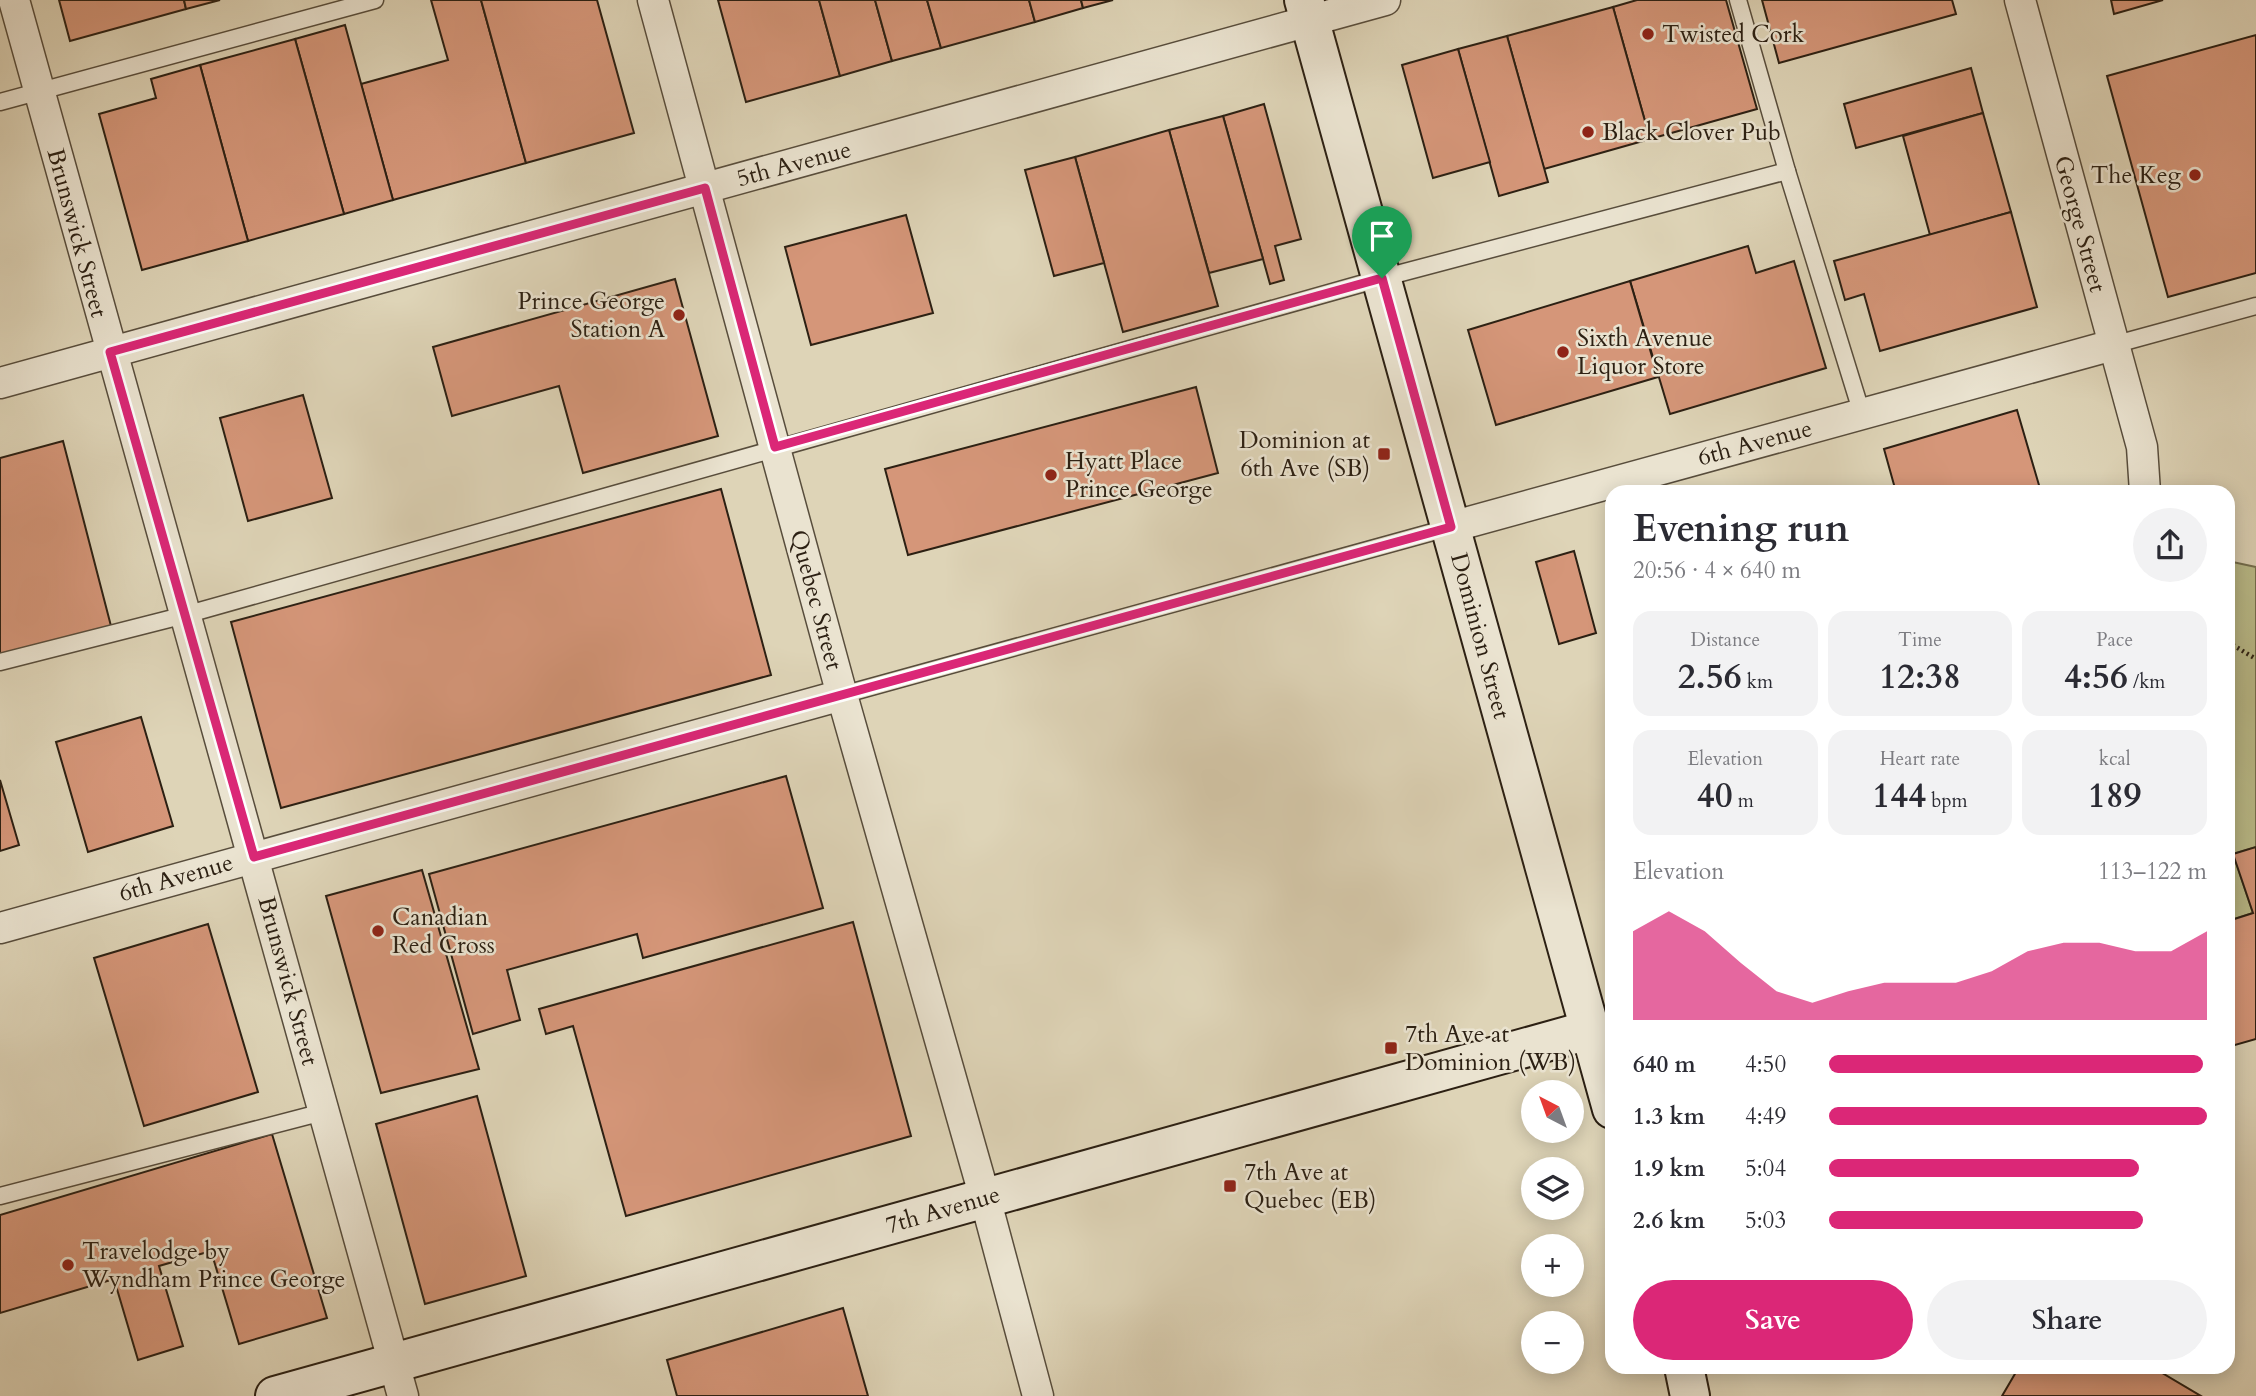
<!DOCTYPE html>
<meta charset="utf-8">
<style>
body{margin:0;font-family:Cardo,serif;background:#f2f2f3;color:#2b2b33;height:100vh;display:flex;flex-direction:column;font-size:26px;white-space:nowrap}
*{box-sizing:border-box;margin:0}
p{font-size:23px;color:#7c7c81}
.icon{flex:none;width:38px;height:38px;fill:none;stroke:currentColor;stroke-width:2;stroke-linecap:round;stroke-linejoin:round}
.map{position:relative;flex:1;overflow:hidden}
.details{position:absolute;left:1605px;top:485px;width:630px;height:889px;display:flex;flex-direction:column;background:#fff;border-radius:21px;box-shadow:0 4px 18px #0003}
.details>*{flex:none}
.needle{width:46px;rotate:319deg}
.tools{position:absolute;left:1521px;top:1080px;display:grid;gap:14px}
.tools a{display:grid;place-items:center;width:63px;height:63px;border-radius:50%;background:#fff;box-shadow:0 4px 18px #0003;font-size:35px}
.pin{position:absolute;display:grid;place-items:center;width:60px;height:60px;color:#fff;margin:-72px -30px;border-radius:50% 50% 50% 0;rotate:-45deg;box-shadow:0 0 7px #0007}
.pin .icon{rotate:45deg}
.round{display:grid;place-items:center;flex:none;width:74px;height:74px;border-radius:37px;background:#f2f2f3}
.head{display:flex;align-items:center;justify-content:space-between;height:119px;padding:0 28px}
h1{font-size:38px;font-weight:800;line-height:52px}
.metrics{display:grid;grid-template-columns:repeat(3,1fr);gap:10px;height:119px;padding:7px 28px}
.metrics div{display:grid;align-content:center;border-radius:18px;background:#f2f2f3;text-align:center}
.metrics b{font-size:35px;font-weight:800}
.metrics small{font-size:19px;font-weight:400}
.metrics p{font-size:19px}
.chart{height:196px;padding:14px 28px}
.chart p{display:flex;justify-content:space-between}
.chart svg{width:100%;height:126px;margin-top:7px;fill:#db2777;opacity:.7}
.action{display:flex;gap:14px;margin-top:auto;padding:14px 28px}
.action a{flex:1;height:80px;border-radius:42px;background:#db2777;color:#fff;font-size:28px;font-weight:800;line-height:80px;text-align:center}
.action a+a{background:#f2f2f3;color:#2b2b33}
ul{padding:0 28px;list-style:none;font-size:23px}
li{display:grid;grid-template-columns:112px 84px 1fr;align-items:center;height:52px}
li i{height:18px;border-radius:9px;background:#db2777}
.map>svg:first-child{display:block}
.green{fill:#babb89;stroke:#736e4e;stroke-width:2}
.building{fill:#d59679;stroke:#2c2013;stroke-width:2}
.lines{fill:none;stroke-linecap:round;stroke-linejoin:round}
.lane-casing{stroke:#584d3c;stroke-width:19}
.street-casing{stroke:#584d3c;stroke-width:33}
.secondary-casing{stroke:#2c2013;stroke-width:42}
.path{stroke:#2c2013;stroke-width:4.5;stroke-dasharray:2 3.5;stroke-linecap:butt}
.lane{stroke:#eae3d0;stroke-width:16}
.street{stroke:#eae3d0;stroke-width:30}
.secondary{stroke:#eae3d0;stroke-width:38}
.route-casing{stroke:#fff;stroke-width:14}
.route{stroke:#db2777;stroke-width:9}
.poi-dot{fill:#8f2418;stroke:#eae3d0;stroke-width:2.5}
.labels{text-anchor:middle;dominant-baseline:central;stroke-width:5;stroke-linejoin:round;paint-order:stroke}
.poi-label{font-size:24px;fill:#2c2013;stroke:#eae3d0;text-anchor:start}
.street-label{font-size:24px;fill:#2c2013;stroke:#eae3d0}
</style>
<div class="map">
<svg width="2256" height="1396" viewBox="0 0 2256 1396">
<rect width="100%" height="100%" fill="#ded4b7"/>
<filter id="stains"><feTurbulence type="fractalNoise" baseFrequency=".00286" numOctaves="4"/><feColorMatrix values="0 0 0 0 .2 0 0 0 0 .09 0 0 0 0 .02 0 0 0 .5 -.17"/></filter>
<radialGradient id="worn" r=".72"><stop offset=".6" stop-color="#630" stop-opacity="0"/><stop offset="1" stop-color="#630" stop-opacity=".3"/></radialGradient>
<!-- green -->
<polygon class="green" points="2228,561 2256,567 2256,847 2233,854 2253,913 2228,921"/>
<!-- building -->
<g class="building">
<polygon points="59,0 184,0 186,9 70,41"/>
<polygon points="184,0 220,0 186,9"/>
<polygon points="431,0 481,0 526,163 393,200 361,84 448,60"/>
<polygon points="481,0 597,0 634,133 526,163"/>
<polygon points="718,0 819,0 840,76 746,102"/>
<polygon points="819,0 875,0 892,61 840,76"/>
<polygon points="875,0 927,0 941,48 892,61"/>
<polygon points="927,0 1029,0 1035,22 941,48"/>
<polygon points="1029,0 1081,0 1083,8 1035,22"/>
<polygon points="1081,0 1113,0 1083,8"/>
<polygon points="1637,0 1726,0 1757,109 1650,139 1613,7"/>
<polygon points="1762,0 1952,0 1956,14 1779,63"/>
<polygon points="2111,0 2163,0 2114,14"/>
<polygon points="1613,7 1650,139 1544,169 1507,36"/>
<polygon points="345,25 393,200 344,214 295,39"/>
<polygon points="2256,35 2256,273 2168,297 2107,76"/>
<polygon points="1507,36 1548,182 1499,196 1458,49"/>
<polygon points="295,39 344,214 248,241 200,65"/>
<polygon points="1458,49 1490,162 1433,178 1402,65"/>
<polygon points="200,65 248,241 142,270 99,114 156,98 151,79"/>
<polygon points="1971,68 1983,113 1856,148 1844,104"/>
<polygon points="1264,104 1301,239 1275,246 1284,280 1270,284 1223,116"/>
<polygon points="1983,113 2011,212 1930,235 1903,136"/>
<polygon points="1223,116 1263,259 1209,273 1169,130"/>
<polygon points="1169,130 1218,306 1123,332 1075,157"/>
<polygon points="1075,157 1104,263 1054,276 1025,170"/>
<polygon points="2011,212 2037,307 1880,351 1864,294 1845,300 1834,261"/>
<polygon points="906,215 933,313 811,345 785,247"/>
<polygon points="1748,246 1756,273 1794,261 1826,368 1670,414 1630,281"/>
<polygon points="675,279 718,436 583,473 559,386 452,416 433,347"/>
<polygon points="1630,281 1658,377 1496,425 1468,330"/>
<polygon points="1196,387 1218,473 908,555 885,469"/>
<polygon points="303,395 332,498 248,521 220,418"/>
<polygon points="2017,410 2041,492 1896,492 1884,449"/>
<polygon points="63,441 111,626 0,654 0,458"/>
<polygon points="721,489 771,675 281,808 231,622"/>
<polygon points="1574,551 1596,633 1559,644 1536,562"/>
<polygon points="141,717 173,826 88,852 56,742"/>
<polygon points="786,776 823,908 643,958 637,934 507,970 520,1020 473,1034 429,874"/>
<polygon points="0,780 19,845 0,851"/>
<polygon points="2256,847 2256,1039 2228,1047 2228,921 2253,913 2233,854"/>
<polygon points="422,870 479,1069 381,1093 326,896"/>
<polygon points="853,922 911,1136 626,1216 573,1026 546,1034 539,1009"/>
<polygon points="208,924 258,1092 144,1126 94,958"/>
<polygon points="477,1096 526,1276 425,1304 376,1124"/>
<polygon points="272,1134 327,1318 239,1344 211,1251 159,1266 183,1346 138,1360 114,1279 0,1313 0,1215"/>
<polygon points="843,1308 868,1396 677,1396 667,1360"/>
<polygon points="2019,1367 2152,1367 2201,1396 2002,1396"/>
</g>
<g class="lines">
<defs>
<g id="lane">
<polyline points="1738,0 1787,171 1862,414"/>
<polyline points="0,102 375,0"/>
<polyline points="2113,345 2256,306"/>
<polyline points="0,662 185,615 1382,278 1787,171"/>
<polyline points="842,695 1451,527"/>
<polyline points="0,1196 323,1112"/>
</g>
<g id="street">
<polyline points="14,0 403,1396"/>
<polyline points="653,0 842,695 985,1198 1038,1396"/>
<polyline points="2020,0 2142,447 2145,492"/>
<polyline points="0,383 1385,0"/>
<polyline points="1451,527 2113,345"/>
<polyline points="0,928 842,695"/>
</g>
<g id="secondary">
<polyline points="1304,0 1612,1109"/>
<polyline points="1684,1367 1690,1396"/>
<polyline points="275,1396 1589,1030"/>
</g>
</defs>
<!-- lane casing -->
<use href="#lane" class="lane-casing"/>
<!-- street casing -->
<use href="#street" class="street-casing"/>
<!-- secondary casing -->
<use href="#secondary" class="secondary-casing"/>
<!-- path -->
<polyline class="path" points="2228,642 2256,659"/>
<!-- lane -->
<use href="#lane" class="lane"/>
<!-- street -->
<use href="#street" class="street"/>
<!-- secondary -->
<use href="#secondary" class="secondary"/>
</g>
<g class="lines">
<defs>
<polygon id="route" points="705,188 775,447 1382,278 1451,527 254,857 110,352"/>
</defs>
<!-- route casing -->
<use href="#route" class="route-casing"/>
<!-- route -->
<use href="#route" class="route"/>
</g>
<!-- markers -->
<g class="poi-dot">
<circle cx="1648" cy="34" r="7"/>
<circle cx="1588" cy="132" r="7"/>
<circle cx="2195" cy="175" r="7"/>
<circle cx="679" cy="315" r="7"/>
<circle cx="1563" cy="352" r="7"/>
<rect x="1377" y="447" width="14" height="14" rx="3.5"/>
<circle cx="1051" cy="475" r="7"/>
<circle cx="378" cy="931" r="7"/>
<rect x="1384" y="1041" width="14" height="14" rx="3.5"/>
<rect x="1223" y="1179" width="14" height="14" rx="3.5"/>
<circle cx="68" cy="1265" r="7"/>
</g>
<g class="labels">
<!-- poi labels -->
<g class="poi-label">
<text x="1662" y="34">Twisted Cork</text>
<text x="1602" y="132">Black Clover Pub</text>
<text x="2181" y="175" text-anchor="end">The Keg</text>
<text x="665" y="301" text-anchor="end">Prince George<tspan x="665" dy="28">Station A</tspan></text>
<text x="1577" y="338">Sixth Avenue<tspan x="1577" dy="28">Liquor Store</tspan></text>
<text x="1370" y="440" text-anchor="end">Dominion at<tspan x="1370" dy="28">6th Ave (SB)</tspan></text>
<text x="1065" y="461">Hyatt Place<tspan x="1065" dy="28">Prince George</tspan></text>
<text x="392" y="917">Canadian<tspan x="392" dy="28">Red Cross</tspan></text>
<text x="1405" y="1034">7th Ave at<tspan x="1405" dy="28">Dominion (WB)</tspan></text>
<text x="1244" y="1172">7th Ave at<tspan x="1244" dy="28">Quebec (EB)</tspan></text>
<text x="82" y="1251">Travelodge by<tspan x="82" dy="28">Wyndham Prince George</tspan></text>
</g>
<!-- street labels -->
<g class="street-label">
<text transform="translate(794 164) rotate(-15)">5th Avenue</text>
<text transform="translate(2080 224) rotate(75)">George Street</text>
<text transform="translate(77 233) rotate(75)">Brunswick Street</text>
<text transform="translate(1755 443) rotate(-15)">6th Avenue</text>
<text transform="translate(816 600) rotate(75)">Quebec Street</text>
<text transform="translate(1480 636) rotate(75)">Dominion Street</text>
<text transform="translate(176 878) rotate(-16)">6th Avenue</text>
<text transform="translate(288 981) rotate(75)">Brunswick Street</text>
<text transform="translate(943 1210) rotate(-16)">7th Avenue</text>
</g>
</g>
<rect width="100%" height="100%" filter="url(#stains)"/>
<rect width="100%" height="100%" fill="url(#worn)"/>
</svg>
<div class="tools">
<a><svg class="needle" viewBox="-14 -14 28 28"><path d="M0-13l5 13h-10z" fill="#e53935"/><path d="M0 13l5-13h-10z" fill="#7c7c81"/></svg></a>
<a><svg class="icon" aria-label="layers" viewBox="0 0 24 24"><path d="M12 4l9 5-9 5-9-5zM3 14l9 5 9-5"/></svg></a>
<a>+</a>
<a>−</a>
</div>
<div class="pin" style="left:1382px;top:278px;background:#1e9e55"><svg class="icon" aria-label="arrive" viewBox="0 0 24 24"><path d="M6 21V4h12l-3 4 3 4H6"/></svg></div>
<section class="details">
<div class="head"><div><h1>Evening run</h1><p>20:56 · 4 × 640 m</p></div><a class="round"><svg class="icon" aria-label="share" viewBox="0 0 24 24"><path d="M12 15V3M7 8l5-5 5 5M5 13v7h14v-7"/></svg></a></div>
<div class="metrics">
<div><p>Distance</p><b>2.56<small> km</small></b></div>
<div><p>Time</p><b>12:38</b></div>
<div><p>Pace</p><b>4:56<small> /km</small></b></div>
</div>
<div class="metrics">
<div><p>Elevation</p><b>40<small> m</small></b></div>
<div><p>Heart rate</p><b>144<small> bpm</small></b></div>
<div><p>kcal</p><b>189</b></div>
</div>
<div class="chart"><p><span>Elevation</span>113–122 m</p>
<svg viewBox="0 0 160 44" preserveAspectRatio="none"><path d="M0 44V13L10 6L20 13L30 24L40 34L50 38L60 34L70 31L80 31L90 31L100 27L110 20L120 17L130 17L140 20L150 20L160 13V44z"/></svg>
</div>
<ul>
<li><b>640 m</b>4:50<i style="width:99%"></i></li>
<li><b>1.3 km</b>4:49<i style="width:100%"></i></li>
<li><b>1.9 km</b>5:04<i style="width:82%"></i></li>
<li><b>2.6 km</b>5:03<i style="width:83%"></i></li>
</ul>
<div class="action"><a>Save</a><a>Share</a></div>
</section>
</div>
